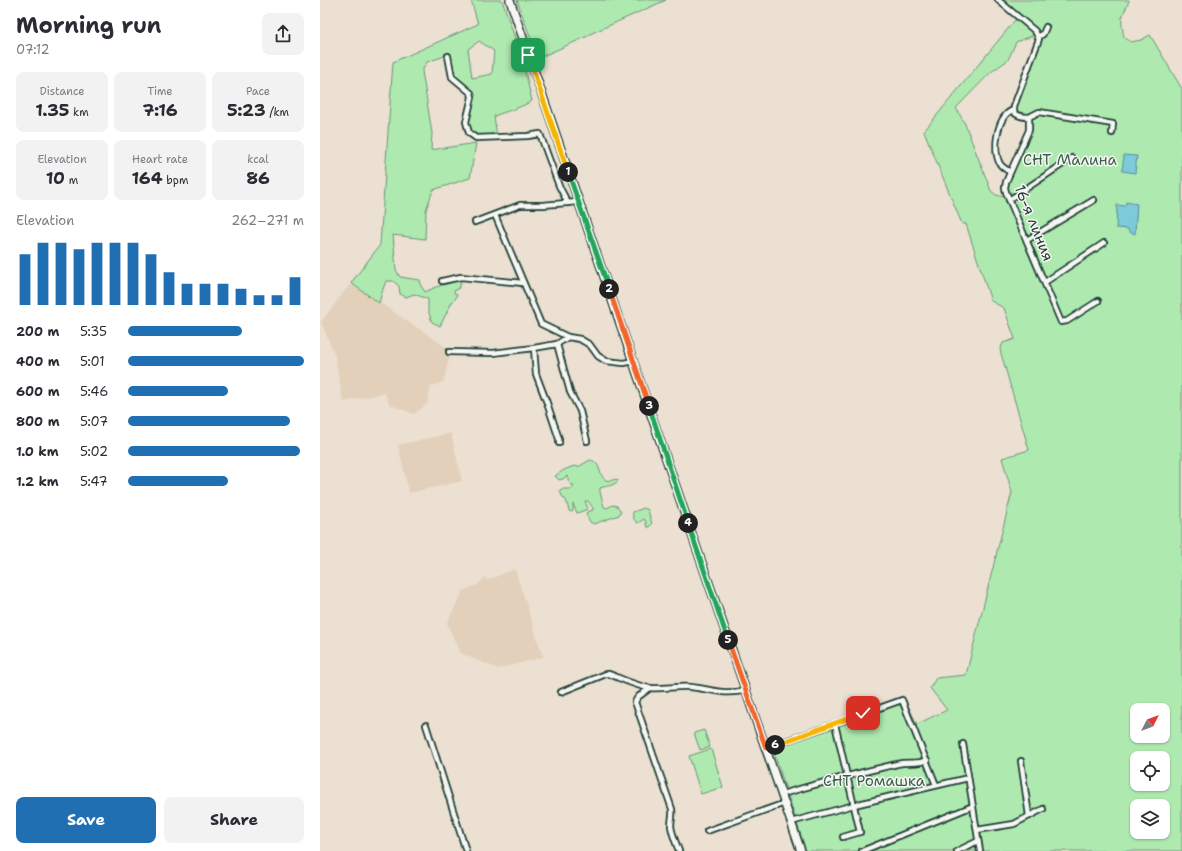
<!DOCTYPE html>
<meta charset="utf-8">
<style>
body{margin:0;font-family:"Shantell Sans",sans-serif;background:#f2f2f3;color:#2b2b33;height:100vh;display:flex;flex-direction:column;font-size:15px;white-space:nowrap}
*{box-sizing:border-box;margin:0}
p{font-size:13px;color:#7c7c81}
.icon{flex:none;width:22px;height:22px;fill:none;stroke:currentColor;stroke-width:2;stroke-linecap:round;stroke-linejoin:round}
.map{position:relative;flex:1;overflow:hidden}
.details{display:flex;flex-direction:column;background:#fff;width:320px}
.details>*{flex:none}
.needle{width:26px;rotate:48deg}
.buttons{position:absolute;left:810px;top:703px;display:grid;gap:8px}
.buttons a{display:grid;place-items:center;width:40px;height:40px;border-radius:8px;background:#fff;box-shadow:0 1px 3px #0004;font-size:20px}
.pin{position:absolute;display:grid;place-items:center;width:34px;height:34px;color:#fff;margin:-17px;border-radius:8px;box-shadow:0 2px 6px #0006}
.km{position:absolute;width:20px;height:20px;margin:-10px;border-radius:50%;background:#222;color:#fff;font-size:11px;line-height:20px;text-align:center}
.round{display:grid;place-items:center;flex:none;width:42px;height:42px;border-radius:8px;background:#f2f2f3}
.headline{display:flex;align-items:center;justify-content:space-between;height:68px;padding:0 16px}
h1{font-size:22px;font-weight:700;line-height:30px}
.stats{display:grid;grid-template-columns:repeat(3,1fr);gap:6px;height:68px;padding:4px 16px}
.stats div{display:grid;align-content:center;border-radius:8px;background:#f2f2f3;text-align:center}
.stats b{font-size:17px;font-weight:700}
.stats small{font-size:11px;font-weight:400}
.stats p{font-size:11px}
.chart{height:112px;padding:8px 16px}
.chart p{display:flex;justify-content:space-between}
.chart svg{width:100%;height:72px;margin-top:4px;stroke:#1f6fb2;stroke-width:6}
.cta{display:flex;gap:8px;margin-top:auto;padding:8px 16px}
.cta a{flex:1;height:46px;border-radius:8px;background:#1f6fb2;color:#fff;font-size:16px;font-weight:700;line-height:46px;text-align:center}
.cta a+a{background:#f2f2f3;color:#2b2b33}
ul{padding:0 16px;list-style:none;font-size:13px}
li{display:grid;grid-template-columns:64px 48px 1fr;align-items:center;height:30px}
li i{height:10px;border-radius:5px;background:#1f6fb2}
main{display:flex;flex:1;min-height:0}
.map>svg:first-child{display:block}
.built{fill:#e3d0ba}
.green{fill:#aeeab0;stroke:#669472;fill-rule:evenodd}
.water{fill:#7ccada;stroke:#579298}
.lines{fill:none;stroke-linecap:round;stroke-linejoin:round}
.street-casing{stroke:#1f3d34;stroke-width:8}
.primary-casing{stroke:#1f3d34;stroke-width:10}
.street{stroke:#f6f6f2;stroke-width:4.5}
.primary{stroke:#f6f6f2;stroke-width:7}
.split-1-casing{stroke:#fff;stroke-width:8}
.split-2-casing{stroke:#fff;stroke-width:8}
.split-3-casing{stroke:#fff;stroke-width:8}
.split-4-casing{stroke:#fff;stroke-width:8}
.split-5-casing{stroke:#fff;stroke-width:8}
.split-6-casing{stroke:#fff;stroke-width:8}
.split-7-casing{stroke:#fff;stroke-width:8}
.split-1{stroke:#f5b400;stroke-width:5}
.split-2{stroke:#22a559;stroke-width:5}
.split-3{stroke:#f0652b;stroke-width:5}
.split-4{stroke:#22a559;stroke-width:5}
.split-5{stroke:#22a559;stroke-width:5}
.split-6{stroke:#f0652b;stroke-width:5}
.split-7{stroke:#f5b400;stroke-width:5}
.labels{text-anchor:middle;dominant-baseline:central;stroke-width:3;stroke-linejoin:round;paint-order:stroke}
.park-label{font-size:15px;fill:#3c604d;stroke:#f6f6f2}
.street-label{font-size:15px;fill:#1f3d34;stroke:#f6f6f2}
</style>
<main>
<section class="details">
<div class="headline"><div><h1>Morning run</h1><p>07:12</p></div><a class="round"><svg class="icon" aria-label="share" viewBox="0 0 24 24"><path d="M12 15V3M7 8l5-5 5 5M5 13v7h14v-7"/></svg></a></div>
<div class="stats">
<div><p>Distance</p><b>1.35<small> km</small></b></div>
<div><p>Time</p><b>7:16</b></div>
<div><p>Pace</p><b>5:23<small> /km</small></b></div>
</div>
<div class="stats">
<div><p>Elevation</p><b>10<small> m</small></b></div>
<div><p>Heart rate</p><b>164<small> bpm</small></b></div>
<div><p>kcal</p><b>86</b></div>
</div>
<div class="chart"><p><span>Elevation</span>262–271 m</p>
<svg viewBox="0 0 160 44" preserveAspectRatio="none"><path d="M5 44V13M15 44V6M25 44V6M35 44V10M45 44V6M55 44V6M65 44V6M75 44V13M85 44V24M95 44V31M105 44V31M115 44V31M125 44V34M135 44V38M145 44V38M155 44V27"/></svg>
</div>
<ul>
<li><b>200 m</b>5:35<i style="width:65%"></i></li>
<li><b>400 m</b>5:01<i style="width:100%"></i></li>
<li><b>600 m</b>5:46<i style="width:57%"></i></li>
<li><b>800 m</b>5:07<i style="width:92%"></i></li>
<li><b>1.0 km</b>5:02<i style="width:98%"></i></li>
<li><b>1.2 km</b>5:47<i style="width:57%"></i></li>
</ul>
<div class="cta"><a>Save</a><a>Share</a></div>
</section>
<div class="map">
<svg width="862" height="851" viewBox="0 0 862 851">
<rect width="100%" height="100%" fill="#ebe0d1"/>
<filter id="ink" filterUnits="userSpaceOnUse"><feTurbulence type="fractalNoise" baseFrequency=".025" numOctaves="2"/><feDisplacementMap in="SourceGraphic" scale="8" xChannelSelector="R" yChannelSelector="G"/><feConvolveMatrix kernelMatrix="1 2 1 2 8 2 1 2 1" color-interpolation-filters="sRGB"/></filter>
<g filter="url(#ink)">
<!-- built -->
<g class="built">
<polygon points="31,283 133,352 128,362 124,381 111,387 107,404 94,414 69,404 65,393 23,402 15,356 1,322"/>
<polygon points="131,433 142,481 89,493 78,445"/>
<polygon points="195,569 223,657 178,669 140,653 127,623 143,591 157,585 165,577 167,580"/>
</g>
<!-- green -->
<g class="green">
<path d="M151,0H182L202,59L212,101C200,108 187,111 174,116L177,137L156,138L149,133L146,122L152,97L132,77L128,57L125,56L107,62L102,71L112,133L111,150L156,143L150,178L113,190L106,210L105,239L73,235L76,270L80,277L100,280L101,286L105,292L116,287L137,281L141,283L139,288L134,291V293L137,294L136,298L132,302L120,326L112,322L108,310V299L94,294L86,297L80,294L79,286L73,281H66L63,289L59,303L31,283L60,245L73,62L158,24ZM159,41L174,51L172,74L152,78L148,49Z"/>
<polygon points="197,0 346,0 270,34 268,36 216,59 213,45"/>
<path d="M678,0H809C808,6 803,12 802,18C801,24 803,31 804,37L811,42L821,40L830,35L862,89V851H486L452,746L583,696L597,724L627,710L610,688L616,678L646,675L692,492L682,458L709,450L680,350L683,343L695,339L684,308L671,301L646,224H642L604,131L696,19L702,20ZM717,34V47L694,112L705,117L709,130L686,182L688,198L676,195L671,191L645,124L636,108L671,72L688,60L696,42ZM817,710H843V736H817ZM817,758H843V784H817ZM817,806H843V832H817Z"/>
<path d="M270,460C285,462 275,487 296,479L298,480L297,482C292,486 286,486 280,488V492L284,507L287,508L293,505L297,506L301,511L299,515L274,524L270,522L266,514L267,512L273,510V508L268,501H265L268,509L257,513L253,504V511L252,512L249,511L246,500L242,496L240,491L241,489H252L254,485H251L248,480V477L247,476L243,479L239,480L235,476L244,470L254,466L258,467Z"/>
<path d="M324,508L328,510L332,524L329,527H327L325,520L324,519L318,523C314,521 312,516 313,512Z"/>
<polygon points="384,730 390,747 380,750 374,733"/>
<polygon points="391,749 403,787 381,794 369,756"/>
</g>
<!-- water -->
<g class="water">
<polygon points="804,155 817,156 815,173 802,171"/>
<polygon points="806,202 817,204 815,234 809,232 808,229 796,228 797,205 805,206"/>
</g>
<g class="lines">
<defs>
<g id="street">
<path d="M678,0L715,31L719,39L694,106V112C697,116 704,117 709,117V130L686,182L685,188L686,192L741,322L747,321L778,301"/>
<polyline points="718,37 723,34 726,27"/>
<polyline points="128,56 132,77 151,93 152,97 146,122 149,133 156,138 208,136 220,134 239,186 248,203"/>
<polyline points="709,117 719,112 793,124 792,133"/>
<path d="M690,172C687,170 682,167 680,164C672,150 677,116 693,110"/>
<polyline points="689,200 752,158"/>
<polyline points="175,215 221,324 248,337"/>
<polyline points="155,222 200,205 223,205 258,202"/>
<polyline points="707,240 774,200"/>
<polyline points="122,281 141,277 203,283"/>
<polyline points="725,282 784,243"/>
<polyline points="237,344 250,392 260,411 267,441"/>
<polyline points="214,348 216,374 227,403 239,439 239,443"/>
<polyline points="129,352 173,353 214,348 237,344 248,337 260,339 270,345 278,356 286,361 304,363 313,361"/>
<path d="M330,688L318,697L315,702L352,809C353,815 351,820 351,826C352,834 356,843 359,851"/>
<path d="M241,692L286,674H289C302,679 316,686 330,688C344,689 357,686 371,687C391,689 404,696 426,690"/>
<polyline points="515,724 540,832 523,837"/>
<polyline points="106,725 146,851"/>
<polyline points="643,744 660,851"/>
<polyline points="446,748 582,700 616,785"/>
<polyline points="701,761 709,816"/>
<path d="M462,794C500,783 538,773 577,764C588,761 597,765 607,760"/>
<polyline points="471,822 534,805 648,778"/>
<polyline points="657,830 694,824 723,809"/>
<polyline points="387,831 465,803"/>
<polyline points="542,851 653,806"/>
<polyline points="637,851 658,841"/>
</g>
<polyline id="primary" points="190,0 377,549 481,851"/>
</defs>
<!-- street casing -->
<use href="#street" class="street-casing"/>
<!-- primary casing -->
<use href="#primary" class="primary-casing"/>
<!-- street -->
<use href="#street" class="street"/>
<!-- primary -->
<use href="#primary" class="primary"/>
</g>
</g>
<g class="lines" filter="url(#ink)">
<defs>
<polyline id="split-1" points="208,55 248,172"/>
<polyline id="split-2" points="248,172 289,289"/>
<polyline id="split-3" points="289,289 329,406"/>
<polyline id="split-4" points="329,406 368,523"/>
<polyline id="split-5" points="368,523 408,640"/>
<polyline id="split-6" points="408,640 446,748 455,745"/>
<polyline id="split-7" points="455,745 543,713"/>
</defs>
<!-- split-1 casing -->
<use href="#split-1" class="split-1-casing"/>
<!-- split-2 casing -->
<use href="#split-2" class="split-2-casing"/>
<!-- split-3 casing -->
<use href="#split-3" class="split-3-casing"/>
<!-- split-4 casing -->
<use href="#split-4" class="split-4-casing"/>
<!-- split-5 casing -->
<use href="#split-5" class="split-5-casing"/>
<!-- split-6 casing -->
<use href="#split-6" class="split-6-casing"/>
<!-- split-7 casing -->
<use href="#split-7" class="split-7-casing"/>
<!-- split-1 -->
<use href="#split-1" class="split-1"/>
<!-- split-2 -->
<use href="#split-2" class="split-2"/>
<!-- split-3 -->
<use href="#split-3" class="split-3"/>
<!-- split-4 -->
<use href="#split-4" class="split-4"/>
<!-- split-5 -->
<use href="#split-5" class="split-5"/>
<!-- split-6 -->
<use href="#split-6" class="split-6"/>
<!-- split-7 -->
<use href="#split-7" class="split-7"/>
</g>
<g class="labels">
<!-- park labels -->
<g class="park-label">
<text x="750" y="160">СНТ Малина</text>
<text x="554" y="781">СНТ Ромашка</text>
</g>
<!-- street labels -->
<g class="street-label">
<text transform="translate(714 223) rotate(68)">16-я линия</text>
</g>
</g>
</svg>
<div class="buttons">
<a><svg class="needle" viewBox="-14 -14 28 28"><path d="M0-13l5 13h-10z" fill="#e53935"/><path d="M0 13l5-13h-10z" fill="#7c7c81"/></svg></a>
<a><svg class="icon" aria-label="locate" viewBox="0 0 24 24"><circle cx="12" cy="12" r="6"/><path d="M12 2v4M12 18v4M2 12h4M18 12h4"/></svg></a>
<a><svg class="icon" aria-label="layers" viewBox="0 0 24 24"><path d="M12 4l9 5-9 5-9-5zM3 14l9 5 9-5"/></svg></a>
</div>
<div class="pin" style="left:208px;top:55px;background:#1e9e55"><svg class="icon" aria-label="arrive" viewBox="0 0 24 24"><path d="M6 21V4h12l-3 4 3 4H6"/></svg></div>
<div class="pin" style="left:543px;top:713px;background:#d93025"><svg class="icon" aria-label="check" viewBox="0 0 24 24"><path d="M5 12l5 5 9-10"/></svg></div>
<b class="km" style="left:248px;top:172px">1</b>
<b class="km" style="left:289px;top:289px">2</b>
<b class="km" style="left:329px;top:406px">3</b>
<b class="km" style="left:368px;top:523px">4</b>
<b class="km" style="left:408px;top:640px">5</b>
<b class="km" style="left:455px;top:745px">6</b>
</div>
</main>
